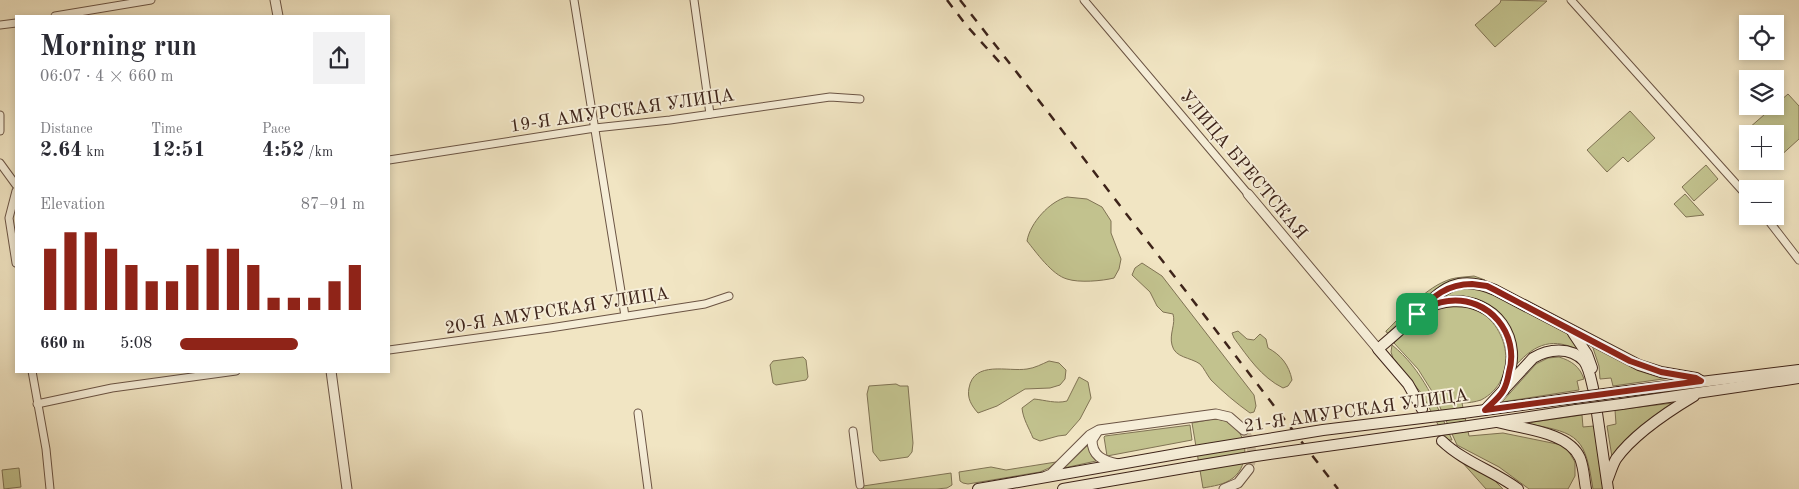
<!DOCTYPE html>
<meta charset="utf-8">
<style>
body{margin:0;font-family:"Old Standard TT",serif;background:#f2f2f3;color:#2b2b33;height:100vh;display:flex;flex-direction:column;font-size:19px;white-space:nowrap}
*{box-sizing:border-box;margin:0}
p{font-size:16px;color:#7c7c81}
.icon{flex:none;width:28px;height:28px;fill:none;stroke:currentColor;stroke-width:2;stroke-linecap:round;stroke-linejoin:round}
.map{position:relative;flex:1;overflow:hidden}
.drawer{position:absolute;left:15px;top:15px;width:375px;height:358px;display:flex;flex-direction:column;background:#fff;border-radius:0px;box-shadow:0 2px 8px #0003}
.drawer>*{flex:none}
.buttons{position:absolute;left:1739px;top:15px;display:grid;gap:10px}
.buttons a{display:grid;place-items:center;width:45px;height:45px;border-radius:0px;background:#fff;box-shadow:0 2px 8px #0003;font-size:25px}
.pin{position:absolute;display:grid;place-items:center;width:42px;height:42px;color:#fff;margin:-21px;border-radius:10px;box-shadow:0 2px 8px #0006}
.round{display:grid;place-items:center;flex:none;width:52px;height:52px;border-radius:0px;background:#f2f2f3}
.overview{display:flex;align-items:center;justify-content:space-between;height:85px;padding:0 25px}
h1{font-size:28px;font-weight:700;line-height:38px}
.stats{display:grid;grid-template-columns:repeat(3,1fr);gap:8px;height:85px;padding:5px 25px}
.stats div{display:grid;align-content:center}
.stats b{font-size:21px;font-weight:700}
.stats small{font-size:14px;font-weight:400}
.stats p{font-size:14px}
.chart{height:140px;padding:10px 25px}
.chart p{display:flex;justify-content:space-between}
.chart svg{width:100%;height:90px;margin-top:5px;stroke:#8f2418;stroke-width:6}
ul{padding:0 25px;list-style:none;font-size:16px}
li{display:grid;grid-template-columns:80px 60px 1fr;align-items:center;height:38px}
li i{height:12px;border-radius:6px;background:#8f2418}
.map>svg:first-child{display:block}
.green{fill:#c2c28e;stroke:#807354}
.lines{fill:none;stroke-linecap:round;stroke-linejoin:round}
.tertiary-tunnel{stroke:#cdbea1;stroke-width:9;stroke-dasharray:9 4.5;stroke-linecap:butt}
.minor-casing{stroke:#6b5444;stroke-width:9}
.tertiary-casing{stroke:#6b5444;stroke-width:11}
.secondary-casing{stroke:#3e241a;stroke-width:12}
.minor{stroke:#f6eed8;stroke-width:7}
.tertiary{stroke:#f6eed8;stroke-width:9}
.secondary{stroke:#f6eed8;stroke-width:10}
.rail{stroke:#3e241a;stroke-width:2.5;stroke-dasharray:9 9;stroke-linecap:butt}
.secondary-bridge-casing{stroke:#3e241a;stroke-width:12;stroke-linecap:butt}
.secondary-bridge{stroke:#f6eed8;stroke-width:10}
.route-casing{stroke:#fff;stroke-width:10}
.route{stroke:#8f2418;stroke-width:6}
.labels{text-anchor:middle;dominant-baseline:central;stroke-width:4;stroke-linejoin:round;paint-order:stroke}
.street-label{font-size:18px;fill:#3e241a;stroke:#f6eed8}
</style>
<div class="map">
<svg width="1799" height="489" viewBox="0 0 1799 489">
<rect width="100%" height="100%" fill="#f1e5c3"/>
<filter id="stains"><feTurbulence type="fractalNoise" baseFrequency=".004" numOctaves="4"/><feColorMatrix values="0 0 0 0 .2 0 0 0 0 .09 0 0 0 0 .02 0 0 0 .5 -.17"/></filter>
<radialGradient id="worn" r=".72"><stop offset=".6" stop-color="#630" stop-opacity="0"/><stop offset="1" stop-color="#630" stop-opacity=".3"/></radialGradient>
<!-- green -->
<g class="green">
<polygon points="1501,0 1547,1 1495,47 1475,25 1500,3"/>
<polygon points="1788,94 1799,106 1799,139 1777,159 1775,157 1775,134 1754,134 1749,128"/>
<polygon points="1630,111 1655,138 1628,162 1623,157 1607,172 1587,150"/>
<polygon points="1706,165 1718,179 1694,201 1682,187"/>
<polygon points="1685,194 1704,215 1686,217 1674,204"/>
<path d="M1067,197L1087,199L1102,207L1111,221V233L1121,259L1119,269L1114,278C1102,281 1079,283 1067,279C1052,275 1036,252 1027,241C1030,223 1050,201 1067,197Z"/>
<path d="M1142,263L1162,276L1254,395L1256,406L1254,412L1250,413C1236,403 1223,392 1211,380C1207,375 1204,368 1200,364C1190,357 1175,358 1172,345C1169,334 1176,324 1173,314L1163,312L1157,306L1150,292L1132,275L1135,268Z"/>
<path d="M1474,276L1485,280L1436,290L1388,333L1386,332V331C1405,313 1425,287 1451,279C1458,277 1466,277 1474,276Z"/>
<path d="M1468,287L1483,289L1564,331L1570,337L1581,351C1553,337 1536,343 1516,365L1493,311L1438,300L1458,289Z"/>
<path d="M1449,305C1456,306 1465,306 1472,308C1510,322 1520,380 1481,400C1475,402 1468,403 1462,403L1469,436L1503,433L1562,445L1569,452L1575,462V476L1568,489H1529L1499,467L1457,445L1435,396L1418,369L1394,343C1414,324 1422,314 1449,305Z"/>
<path d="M1238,331L1247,339L1254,340L1260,334L1266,339L1268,348C1281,355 1289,365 1292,380L1288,386L1283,388C1261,377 1248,357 1234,338L1232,333Z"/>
<path d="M1392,345C1422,369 1437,405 1452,440H1448L1445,438L1422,394L1393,358L1391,352Z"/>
<polygon points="1592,345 1670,378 1613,386 1611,378 1600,379 1599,366"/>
<polygon points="803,357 806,360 808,377 806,380 776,385 773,383 770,365 773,361"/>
<path d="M1559,357C1572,361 1580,367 1584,379L1577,381L1579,390L1502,402L1536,364L1548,358Z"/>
<path d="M1049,361L1059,363L1066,370L1065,379L1060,385L1050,388L1025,389L997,406L978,413C971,405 967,398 969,388C974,360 1008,372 1027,369C1035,368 1042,364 1049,361Z"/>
<path d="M1079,377L1088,382L1091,398L1080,419L1066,435L1058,436L1040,441L1033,438C1029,428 1023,419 1022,408L1034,399C1045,400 1056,404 1067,401Z"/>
<polygon points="896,384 900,386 908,386 913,443 912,452 908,457 880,461 873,452 867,394 869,386"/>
<polygon points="1673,403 1675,404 1612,457 1607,426 1616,424 1615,410"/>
<path d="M1582,415L1583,427L1594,426L1603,489H1593C1585,438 1580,433 1529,424L1533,422Z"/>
<path d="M1213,419C1218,419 1224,420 1228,422C1249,433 1250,465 1233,478C1224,485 1213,486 1203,488L1192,423Z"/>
<polygon points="1190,425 1192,440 1107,456 1104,437 1105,436"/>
<polygon points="1088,445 1091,455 1096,461 1064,468"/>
<polygon points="1056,462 1049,468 1040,472 968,484 963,483 960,481 959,472 991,467 1006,470"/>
<polygon points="1462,462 1489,475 1503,489 1486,489"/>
<polygon points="19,468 21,487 4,489 2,470"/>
<polygon points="951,473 952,485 947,488 936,489 864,489 863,486"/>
</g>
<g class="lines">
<!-- tertiary-tunnel -->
<path class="tertiary-tunnel" d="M1244,430C1252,443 1254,455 1249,469"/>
<defs>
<g id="minor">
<polyline points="574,0 625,316"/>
<polyline points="694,0 710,114"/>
<polyline points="1084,0 1248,194"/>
<polyline points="1571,0 1748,197"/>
<polyline points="55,16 151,0"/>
<polyline points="0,25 16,23"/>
<polyline points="0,115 0,131"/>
<polyline points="389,160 595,128 670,120 830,97 860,99"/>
<polyline points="0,163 16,185"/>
<polyline points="16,191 9,218 16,263"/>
<polyline points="1765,216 1799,260"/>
<polyline points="389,350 550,328 705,304 729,296"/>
<polyline points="32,371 46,449 50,489"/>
<polyline points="37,404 112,388 236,371"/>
<polyline points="638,413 648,489"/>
<polyline points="853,431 860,485"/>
</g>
<g id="tertiary">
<polyline points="275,0 278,16"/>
<polyline points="1248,194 1378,349"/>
<polyline points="331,371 347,489"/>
<path d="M1097,432L1092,440C1092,456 1103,461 1118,464"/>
<polyline points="1046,476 1051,474 1090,435 1099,430 1216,414 1229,417 1244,430"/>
<polyline points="1224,489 1238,483 1249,469"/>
</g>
<g id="secondary">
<path d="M1424,310C1461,289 1508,307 1512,352C1513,365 1508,378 1504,390"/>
<polyline points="1573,333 1587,354 1592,368"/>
<polyline points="1619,392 1799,370"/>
<polyline points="1622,404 1799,378"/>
<path d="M1422,409L1408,384L1378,349C1391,338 1404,327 1416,315C1442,289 1457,273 1495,290L1639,365L1661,372L1696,378L1701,381"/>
<path d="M1485,410L1533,358C1548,349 1570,346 1584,361C1589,368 1591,379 1593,388"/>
<polyline points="1463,413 1574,398"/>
<polyline points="1597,413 1608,489"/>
<path d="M1497,422C1523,429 1569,432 1580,458C1584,468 1584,479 1586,489"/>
<polyline points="1462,427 1576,410"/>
<path d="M1442,441C1464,462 1494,471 1518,489"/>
<path d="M1607,481C1610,474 1612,466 1616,459C1633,435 1669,411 1694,396"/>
<polyline points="978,489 1188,452"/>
<polyline points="1063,489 1190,467"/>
</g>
</defs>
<!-- minor casing -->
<use href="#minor" class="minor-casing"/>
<!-- tertiary casing -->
<use href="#tertiary" class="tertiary-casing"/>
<!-- secondary casing -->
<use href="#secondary" class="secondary-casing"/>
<!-- minor -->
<use href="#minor" class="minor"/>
<!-- tertiary -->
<use href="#tertiary" class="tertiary"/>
<!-- secondary -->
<use href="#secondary" class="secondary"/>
<!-- rail -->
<g class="rail">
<polyline points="947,0 966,25 1002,65"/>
<polyline points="960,0 1051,116 1338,489"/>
</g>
<defs>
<g id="secondary-bridge">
<polyline points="1574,398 1619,392"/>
<polyline points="1576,410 1622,404"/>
<polyline points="1188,452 1323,430 1463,413"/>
<polyline points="1190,467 1256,456 1462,427"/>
</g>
</defs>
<!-- secondary-bridge casing -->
<use href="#secondary-bridge" class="secondary-bridge-casing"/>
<!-- secondary-bridge -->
<use href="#secondary-bridge" class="secondary-bridge"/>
</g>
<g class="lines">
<defs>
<path id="route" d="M1472,284L1487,286L1495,290L1630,361L1661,372L1696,378L1701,381L1485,410C1491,404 1499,398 1503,391C1506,386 1508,378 1509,372C1520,334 1489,296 1448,301C1436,302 1427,308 1417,314C1433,296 1447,284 1472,284Z"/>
</defs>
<!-- route casing -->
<use href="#route" class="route-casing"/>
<!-- route -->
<use href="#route" class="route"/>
</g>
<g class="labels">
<!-- street labels -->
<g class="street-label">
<text transform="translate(622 111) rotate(-8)">19-Я АМУРСКАЯ УЛИЦА</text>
<text transform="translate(1243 165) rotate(50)">УЛИЦА БРЕСТСКАЯ</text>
<text transform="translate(557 311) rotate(-9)">20-Я АМУРСКАЯ УЛИЦА</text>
<text transform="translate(1356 411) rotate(-8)">21-Я АМУРСКАЯ УЛИЦА</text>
</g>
</g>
<rect width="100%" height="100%" filter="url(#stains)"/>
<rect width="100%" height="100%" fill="url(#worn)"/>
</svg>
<div class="buttons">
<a><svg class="icon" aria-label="locate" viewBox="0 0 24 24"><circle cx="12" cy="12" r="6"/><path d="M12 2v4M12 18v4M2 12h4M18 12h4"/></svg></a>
<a><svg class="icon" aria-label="layers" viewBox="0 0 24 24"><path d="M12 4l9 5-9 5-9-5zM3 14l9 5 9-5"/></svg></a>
<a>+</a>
<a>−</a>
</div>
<div class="pin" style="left:1417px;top:314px;background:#1e9e55"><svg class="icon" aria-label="arrive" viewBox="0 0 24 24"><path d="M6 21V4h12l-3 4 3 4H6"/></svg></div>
<section class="drawer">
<div class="overview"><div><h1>Morning run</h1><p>06:07 · 4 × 660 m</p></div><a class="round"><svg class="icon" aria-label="share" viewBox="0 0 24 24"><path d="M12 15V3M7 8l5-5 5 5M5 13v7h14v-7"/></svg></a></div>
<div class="stats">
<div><p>Distance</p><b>2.64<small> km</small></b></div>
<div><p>Time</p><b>12:51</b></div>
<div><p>Pace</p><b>4:52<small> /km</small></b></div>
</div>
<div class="chart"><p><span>Elevation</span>87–91 m</p>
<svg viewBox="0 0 160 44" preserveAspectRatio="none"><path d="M5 44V14M15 44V6M25 44V6M35 44V14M45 44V22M55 44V30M65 44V30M75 44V22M85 44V14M95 44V14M105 44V22M115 44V38M125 44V38M135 44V38M145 44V30M155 44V22"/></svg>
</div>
<ul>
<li><b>660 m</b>5:08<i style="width:64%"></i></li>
</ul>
</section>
</div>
